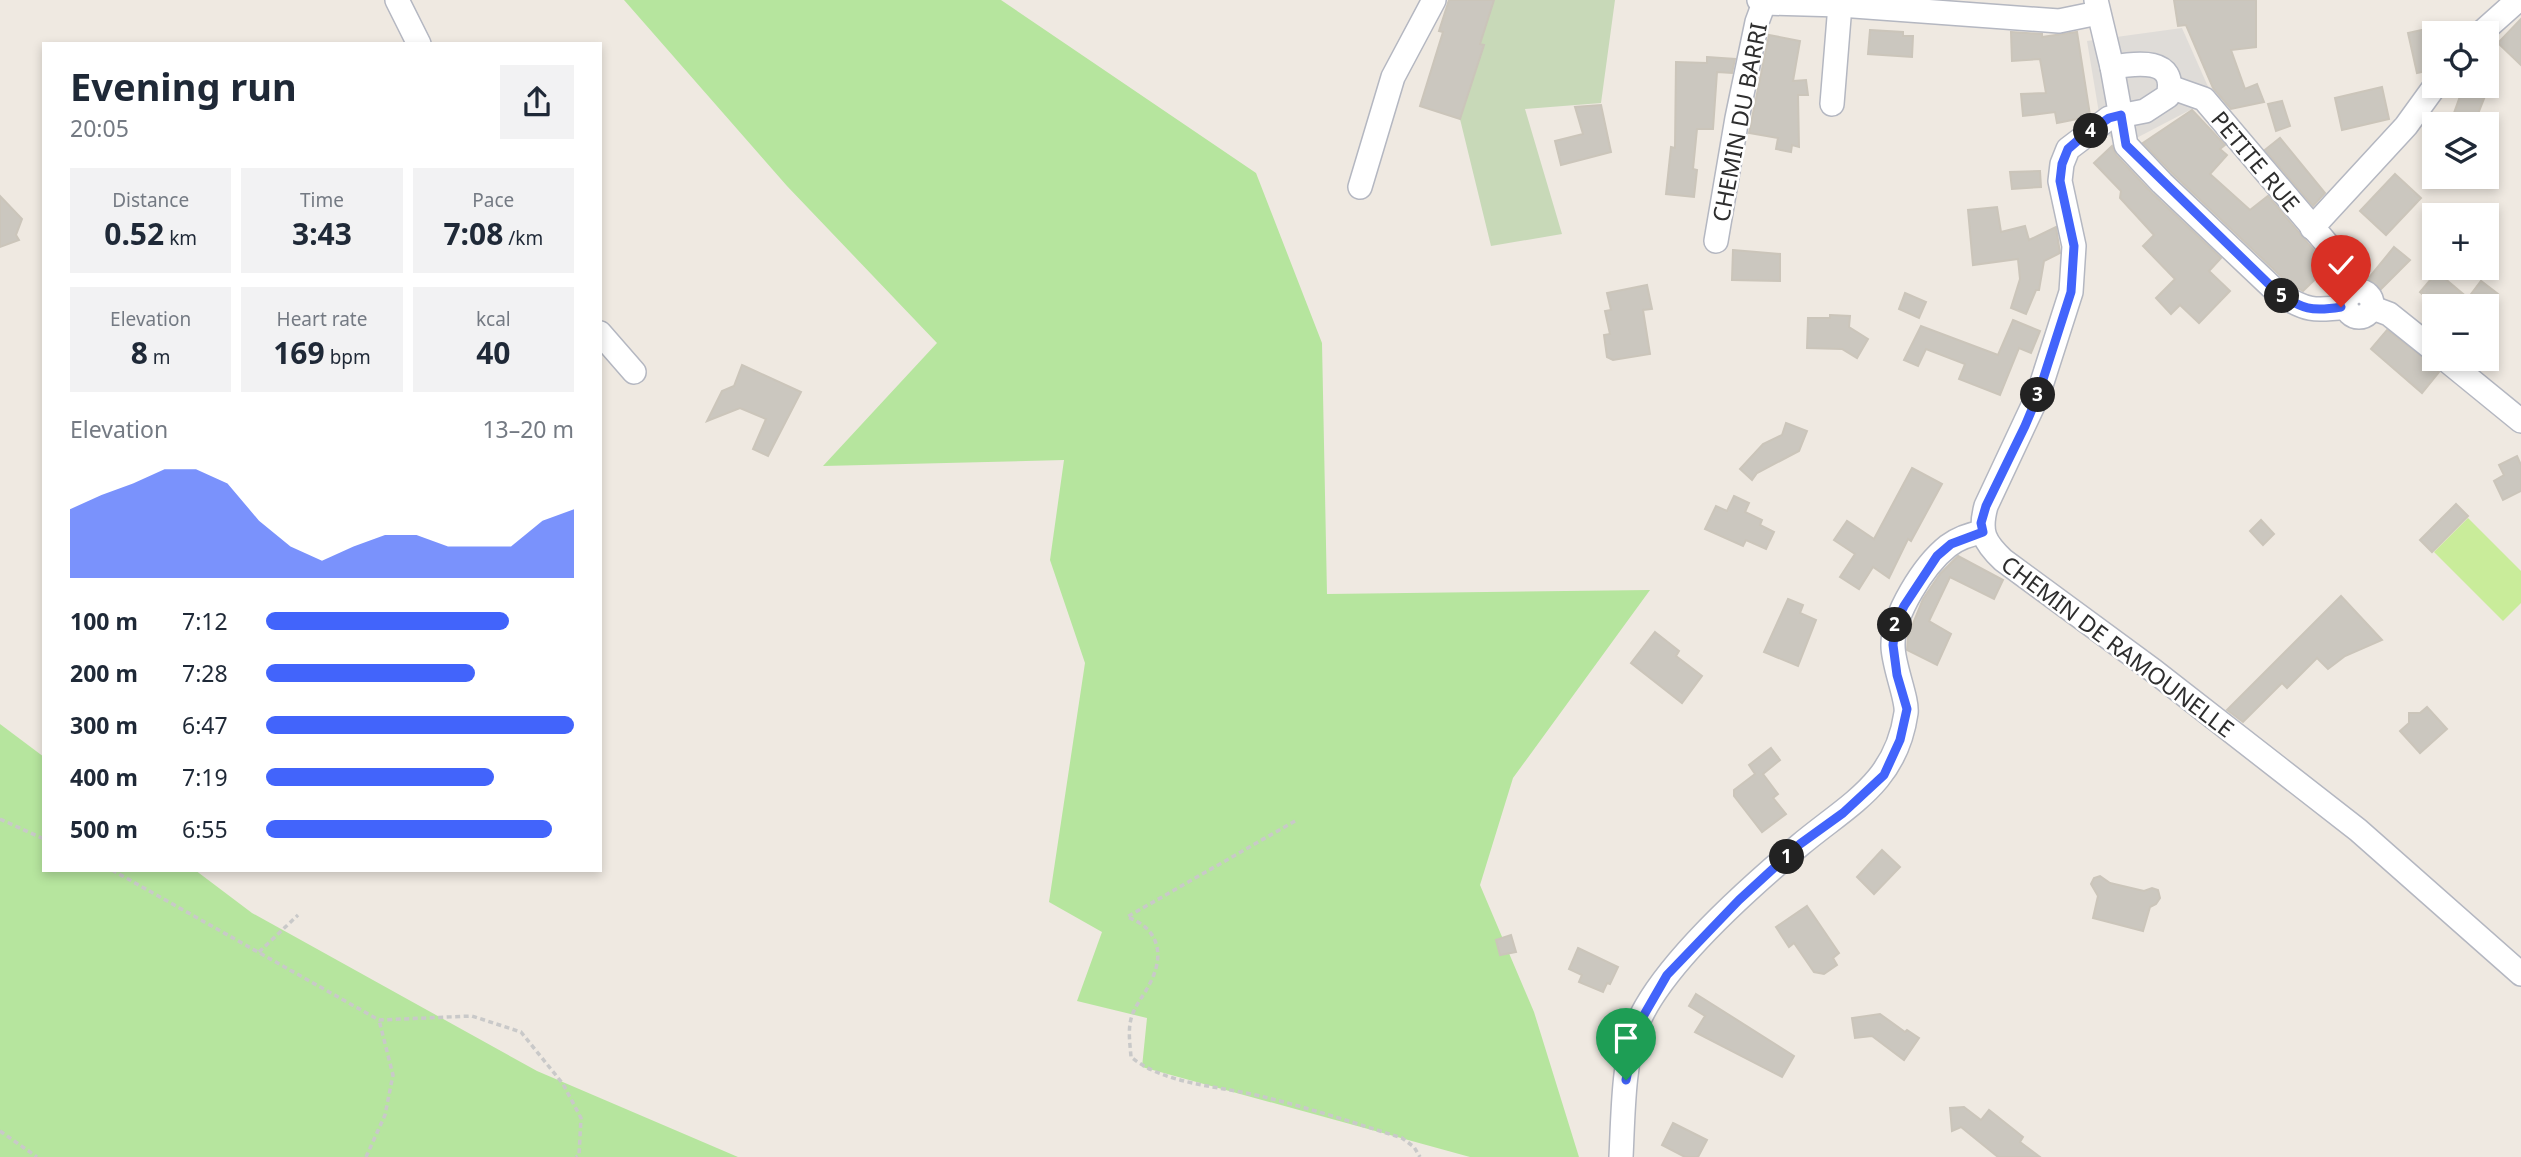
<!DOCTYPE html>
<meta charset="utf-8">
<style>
body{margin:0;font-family:"Noto Sans",sans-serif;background:#f2f2f3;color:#1f2937;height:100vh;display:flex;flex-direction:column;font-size:26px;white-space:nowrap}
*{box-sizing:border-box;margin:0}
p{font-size:23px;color:#747a83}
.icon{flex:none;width:38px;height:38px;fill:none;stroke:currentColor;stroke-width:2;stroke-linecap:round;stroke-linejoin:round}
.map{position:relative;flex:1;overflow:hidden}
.drawer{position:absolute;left:42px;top:42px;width:560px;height:830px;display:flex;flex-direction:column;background:#fff;border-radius:0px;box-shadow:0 4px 10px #0003}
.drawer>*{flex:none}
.fabs{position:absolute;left:2422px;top:21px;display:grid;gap:14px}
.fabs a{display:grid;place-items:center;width:77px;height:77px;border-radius:0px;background:#fff;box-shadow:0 4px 10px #0003;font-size:35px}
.pin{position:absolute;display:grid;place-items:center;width:60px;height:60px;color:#fff;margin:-72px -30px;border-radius:50% 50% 50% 0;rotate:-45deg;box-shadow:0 0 7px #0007}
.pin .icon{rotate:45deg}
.km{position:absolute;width:35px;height:35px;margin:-18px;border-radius:50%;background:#222;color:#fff;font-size:19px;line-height:35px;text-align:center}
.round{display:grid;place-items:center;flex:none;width:74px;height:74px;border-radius:0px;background:#f2f2f3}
.summary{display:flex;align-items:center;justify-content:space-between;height:119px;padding:0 28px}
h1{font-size:38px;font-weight:700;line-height:52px}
.stats{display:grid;grid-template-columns:repeat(3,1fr);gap:10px;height:119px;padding:7px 28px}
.stats div{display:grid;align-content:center;border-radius:0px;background:#f2f2f3;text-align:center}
.stats b{font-size:30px;font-weight:700}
.stats small{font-size:19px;font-weight:400}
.stats p{font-size:19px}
.chart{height:196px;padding:14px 28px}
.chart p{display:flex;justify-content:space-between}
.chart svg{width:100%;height:126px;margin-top:7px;fill:#4264fb;opacity:.7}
ul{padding:0 28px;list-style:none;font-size:23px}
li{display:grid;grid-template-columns:112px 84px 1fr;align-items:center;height:52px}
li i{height:18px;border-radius:9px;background:#4264fb}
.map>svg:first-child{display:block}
.green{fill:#b6e59e}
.cemetery{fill:#c8d9b8}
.pitch{fill:#c9ec9a}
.plaza{fill:#dfdcd8}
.building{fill:#cbc7bf;stroke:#cbc5ba;stroke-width:2}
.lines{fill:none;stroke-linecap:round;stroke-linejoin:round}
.minor-casing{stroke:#b4b7c1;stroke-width:26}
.path{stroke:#c9c9c9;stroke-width:3.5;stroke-dasharray:5 3.5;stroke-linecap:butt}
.minor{stroke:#fff;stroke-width:23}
.route-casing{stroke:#fff;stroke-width:14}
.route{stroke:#4264fb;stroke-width:9}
.labels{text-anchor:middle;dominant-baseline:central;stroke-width:5;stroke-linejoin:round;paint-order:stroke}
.street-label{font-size:23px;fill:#2e2e2e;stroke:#fff}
</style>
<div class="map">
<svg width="2521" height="1157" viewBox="0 0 2521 1157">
<rect width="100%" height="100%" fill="#efe9e1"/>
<!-- green -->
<g class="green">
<polygon points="624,0 1001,0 1256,173 1322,343 1327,594 1650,590 1513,778 1480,885 1534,1012 1579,1157 1470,1157 1142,1067 1147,1018 1077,1001 1102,932 1049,902 1085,663 1050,560 1064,460 823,466 937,343 787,186"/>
<polygon points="0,724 44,757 44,870 195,870 252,913 537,1071 738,1157 0,1157"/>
</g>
<!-- cemetery -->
<polygon class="cemetery" points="1494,0 1615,0 1601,103 1525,109 1562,234 1491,246 1460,119 1484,45 1480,44"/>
<!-- pitch -->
<polygon class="pitch" points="2468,518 2521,571 2521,603 2503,621 2434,552"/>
<!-- plaza -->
<polygon class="plaza" points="2182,28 2213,98 2123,145 2102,131 2087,41"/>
<!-- building -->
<g class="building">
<polygon points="1449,0 1494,0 1480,44 1484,45 1460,119 1420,106 1443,32 1439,31"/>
<polygon points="2174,0 2256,0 2256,47 2231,50 2245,89 2257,84 2264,102 2231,109 2213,88 2186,25 2178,26"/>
<polygon points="2521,19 2521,65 2498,43"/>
<polygon points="2431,28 2432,33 2434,32 2434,63 2431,70 2417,73 2408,33"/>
<polygon points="1870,30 1903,32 1903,36 1913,36 1912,57 1868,54"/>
<polygon points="2011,32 2042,34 2042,37 2077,32 2090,115 2087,117 2057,123 2055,112 2023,116 2021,94 2046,93 2040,59 2012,61"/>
<polygon points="1769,35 1800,41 1793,81 1806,80 1808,95 1798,95 1799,147 1792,145 1791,152 1776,149 1778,138 1749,133"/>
<polygon points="1707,57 1735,59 1732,73 1717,72 1713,129 1697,129 1693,169 1697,170 1694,197 1666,194 1671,147 1675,148 1676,62 1707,63"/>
<polygon points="2382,87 2389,119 2342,130 2335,98"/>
<polygon points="2463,88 2485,96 2474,124 2450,124"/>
<polygon points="2282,101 2290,126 2276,131 2268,104"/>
<polygon points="1601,105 1611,152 1561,165 1555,141 1583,134 1575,107"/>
<polygon points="2192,110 2225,145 2220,149 2227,155 2210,174 2250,210 2268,196 2328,267 2303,291 2287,282 2172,173 2143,143"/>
<polygon points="2280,138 2325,193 2313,206 2265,150"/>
<polygon points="2112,146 2116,155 2152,193 2221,258 2209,271 2230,291 2199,323 2180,305 2171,314 2156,298 2175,279 2143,246 2154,235 2120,198 2121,191 2094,163"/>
<polygon points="2040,171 2041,187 2012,189 2010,172"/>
<polygon points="2395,174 2421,198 2386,235 2360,211"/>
<polygon points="0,196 22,219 16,235 19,240 0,247"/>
<polygon points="1997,207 2001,232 2025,226 2029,240 2056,227 2060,253 2044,261 2039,290 2036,290 2026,314 2011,308 2020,279 2018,259 1973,265 1968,210"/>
<polygon points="2394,247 2410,260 2380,290 2368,279"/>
<polygon points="1733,250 1780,254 1780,281 1732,280"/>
<polygon points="2437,272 2468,298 2481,281 2498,294 2488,306 2437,306 2420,292"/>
<polygon points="1647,285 1652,309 1643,310 1650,354 1613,360 1607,357 1604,335 1610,334 1605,311 1611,310 1607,293"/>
<polygon points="1905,293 1926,302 1919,318 1899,309"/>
<polygon points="1830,315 1850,316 1849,327 1868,339 1857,358 1842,349 1807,348 1808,318 1830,318"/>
<polygon points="2013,320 2040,331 2031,353 2019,348 2000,395 1959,379 1965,364 1926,349 1918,366 1904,360 1921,326 1998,355"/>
<polygon points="2387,330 2432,364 2439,372 2422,393 2371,349"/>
<polygon points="742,365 801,392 768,456 753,449 766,419 740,408 707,421 722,391 734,386"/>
<polygon points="1786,423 1807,431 1799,451 1757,473 1752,480 1740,469 1763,444 1782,435"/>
<polygon points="2517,456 2521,465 2521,491 2503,500 2494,481 2504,475 2499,465"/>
<polygon points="1912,468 1942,484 1911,541 1908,539 1889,578 1873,567 1859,589 1840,577 1855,554 1834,540 1847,521 1874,539"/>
<polygon points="1734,496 1749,503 1745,512 1762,520 1760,525 1774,532 1766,549 1746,540 1743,546 1705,529 1716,506 1727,511"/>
<polygon points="2456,504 2468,516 2432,552 2420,540"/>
<polygon points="2261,520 2274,534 2263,545 2250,531"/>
<polygon points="1958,556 2003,580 1994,599 1950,577 1929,621 1951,634 1937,665 1907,650 1908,636 1923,599 1940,574"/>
<polygon points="2341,596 2382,640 2345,656 2328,669 2317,658 2287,688 2282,683 2243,722 2227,710"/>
<polygon points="1788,599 1803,605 1800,613 1816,620 1798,666 1764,652"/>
<polygon points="1655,632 1679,651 1676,656 1702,676 1682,703 1631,663"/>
<polygon points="2427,707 2447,729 2420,753 2400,731 2409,723 2409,713 2420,713"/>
<polygon points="1771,748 1780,760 1763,774 1778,794 1773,798 1786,814 1762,832 1734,796 1734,790 1755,774 1749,765"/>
<polygon points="1882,850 1900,867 1874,894 1857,877"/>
<polygon points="2100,876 2110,883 2144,891 2152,888 2158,890 2160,898 2156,904 2150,907 2143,931 2093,918 2098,896 2091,884 2094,878"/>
<polygon points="1807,906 1839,953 1833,958 1837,965 1824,974 1814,972 1794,943 1789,947 1776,927"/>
<polygon points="1511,935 1516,952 1500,955 1496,940"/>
<polygon points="1578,948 1618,967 1610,984 1607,983 1603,992 1579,982 1582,975 1569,969"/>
<polygon points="1696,994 1794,1056 1782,1077 1695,1032 1705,1016 1689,1006"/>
<polygon points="1880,1014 1905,1032 1907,1030 1919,1038 1904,1060 1872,1036 1855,1038 1852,1018"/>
<polygon points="1964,1107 1981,1120 1989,1110 2023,1137 2020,1142 2040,1157 1998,1157 1961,1127 1952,1131 1950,1108"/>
<polygon points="1673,1123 1707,1140 1698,1157 1685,1157 1662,1145"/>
</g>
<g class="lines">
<defs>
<g id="minor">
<polyline points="397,0 419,44"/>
<polyline points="1759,0 1764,3 1840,5 2059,21 2098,13"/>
<path d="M2096,0L2112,67L2126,145L2162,183L2278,293C2306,311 2314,311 2346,307"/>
<polyline points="2481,33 2518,0"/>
<path d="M2112,67C2136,63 2178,57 2168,96L2145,111L2109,118L2068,149L2062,164L2060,181L2074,246L2071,292L2038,395L1986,506C1979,532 1984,542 2003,560L2154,671L2358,830L2521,974"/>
<polyline points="2170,87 2204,99 2344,264 2357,291"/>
<polyline points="1832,104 1840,5"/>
<polyline points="1360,187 1393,77 1434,0"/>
<polyline points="2312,228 2406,126 2435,86"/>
<polyline points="1716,241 1737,118 1757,22 1764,3"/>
<circle cx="2359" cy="304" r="13"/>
<polyline points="2373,308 2389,314 2434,350"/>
<polyline points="600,333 634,372"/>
<polyline points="2445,359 2521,421"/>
<path d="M1621,1157C1623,1118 1623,1061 1637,1025C1661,966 1750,887 1800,845C1849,804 1896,783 1906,713C1908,700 1893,665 1893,646C1892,615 1924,565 1948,546C1957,539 1971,534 1983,532"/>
</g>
</defs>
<!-- minor casing -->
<use href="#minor" class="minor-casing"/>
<!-- path -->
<g class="path">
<polyline points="0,819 44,839"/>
<path d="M1295,821L1127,917C1156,927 1165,951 1152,979C1147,991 1138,1001 1133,1013C1127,1027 1130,1043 1131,1057C1166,1086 1225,1086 1268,1098C1313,1109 1358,1124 1402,1138L1414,1147L1420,1157"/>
<polyline points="112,870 379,1020 472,1016 521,1032 563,1084 581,1118 579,1155 576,1157"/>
<polyline points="259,952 298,915"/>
<polyline points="0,1131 37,1157"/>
<polyline points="366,1157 385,1115 393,1075 379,1020"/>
</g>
<!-- minor -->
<use href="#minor" class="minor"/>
</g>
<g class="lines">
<defs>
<path id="route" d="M1626,1080L1637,1027L1667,975L1739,900L1800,844L1843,813L1884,775L1900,740L1907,709L1897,675L1893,645L1895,625L1904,606L1937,556L1951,544L1983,532L1981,523L1986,506L2025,426L2038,395L2071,292L2074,246L2060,181L2062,164L2068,149L2083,136L2109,118L2121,115L2126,145L2278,293C2303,309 2311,312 2341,307"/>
</defs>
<!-- route casing -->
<use href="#route" class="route-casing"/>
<!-- route -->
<use href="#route" class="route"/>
</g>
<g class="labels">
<!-- street labels -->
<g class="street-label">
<text transform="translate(1739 122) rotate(-79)">CHEMIN DU BARRI</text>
<text transform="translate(2256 161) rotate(50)">PETITE RUE</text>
<text transform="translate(2118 646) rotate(37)">CHEMIN DE RAMOUNELLE</text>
</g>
</g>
</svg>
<div class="fabs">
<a><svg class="icon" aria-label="locate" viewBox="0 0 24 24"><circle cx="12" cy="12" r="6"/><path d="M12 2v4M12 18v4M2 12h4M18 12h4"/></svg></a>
<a><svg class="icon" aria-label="layers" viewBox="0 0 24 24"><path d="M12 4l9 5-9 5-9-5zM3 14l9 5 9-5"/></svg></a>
<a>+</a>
<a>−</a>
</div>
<div class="pin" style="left:1626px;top:1080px;background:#1e9e55"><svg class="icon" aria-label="arrive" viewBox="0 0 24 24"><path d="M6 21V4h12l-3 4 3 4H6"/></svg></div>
<div class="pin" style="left:2341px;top:307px;background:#d93025"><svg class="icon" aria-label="check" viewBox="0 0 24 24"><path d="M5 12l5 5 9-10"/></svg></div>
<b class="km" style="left:1787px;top:857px">1</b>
<b class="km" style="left:1895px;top:625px">2</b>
<b class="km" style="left:2038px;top:395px">3</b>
<b class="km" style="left:2091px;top:131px">4</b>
<b class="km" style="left:2282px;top:296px">5</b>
<section class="drawer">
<div class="summary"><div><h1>Evening run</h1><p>20:05</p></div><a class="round"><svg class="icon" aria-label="share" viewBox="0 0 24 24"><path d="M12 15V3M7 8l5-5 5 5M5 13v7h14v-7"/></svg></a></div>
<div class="stats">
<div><p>Distance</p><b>0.52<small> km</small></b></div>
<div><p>Time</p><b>3:43</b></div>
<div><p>Pace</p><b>7:08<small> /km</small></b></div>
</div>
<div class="stats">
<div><p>Elevation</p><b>8<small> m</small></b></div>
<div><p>Heart rate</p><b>169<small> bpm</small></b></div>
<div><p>kcal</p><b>40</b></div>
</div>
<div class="chart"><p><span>Elevation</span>13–20 m</p>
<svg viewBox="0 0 160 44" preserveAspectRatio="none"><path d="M0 44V20L10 15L20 11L30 6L40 6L50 11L60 24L70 33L80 38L90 33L100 29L110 29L120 33L130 33L140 33L150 24L160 20V44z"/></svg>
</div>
<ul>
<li><b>100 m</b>7:12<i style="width:79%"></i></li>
<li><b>200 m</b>7:28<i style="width:68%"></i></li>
<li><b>300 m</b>6:47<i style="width:100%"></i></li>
<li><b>400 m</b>7:19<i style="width:74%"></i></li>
<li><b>500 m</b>6:55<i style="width:93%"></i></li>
</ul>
</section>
</div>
